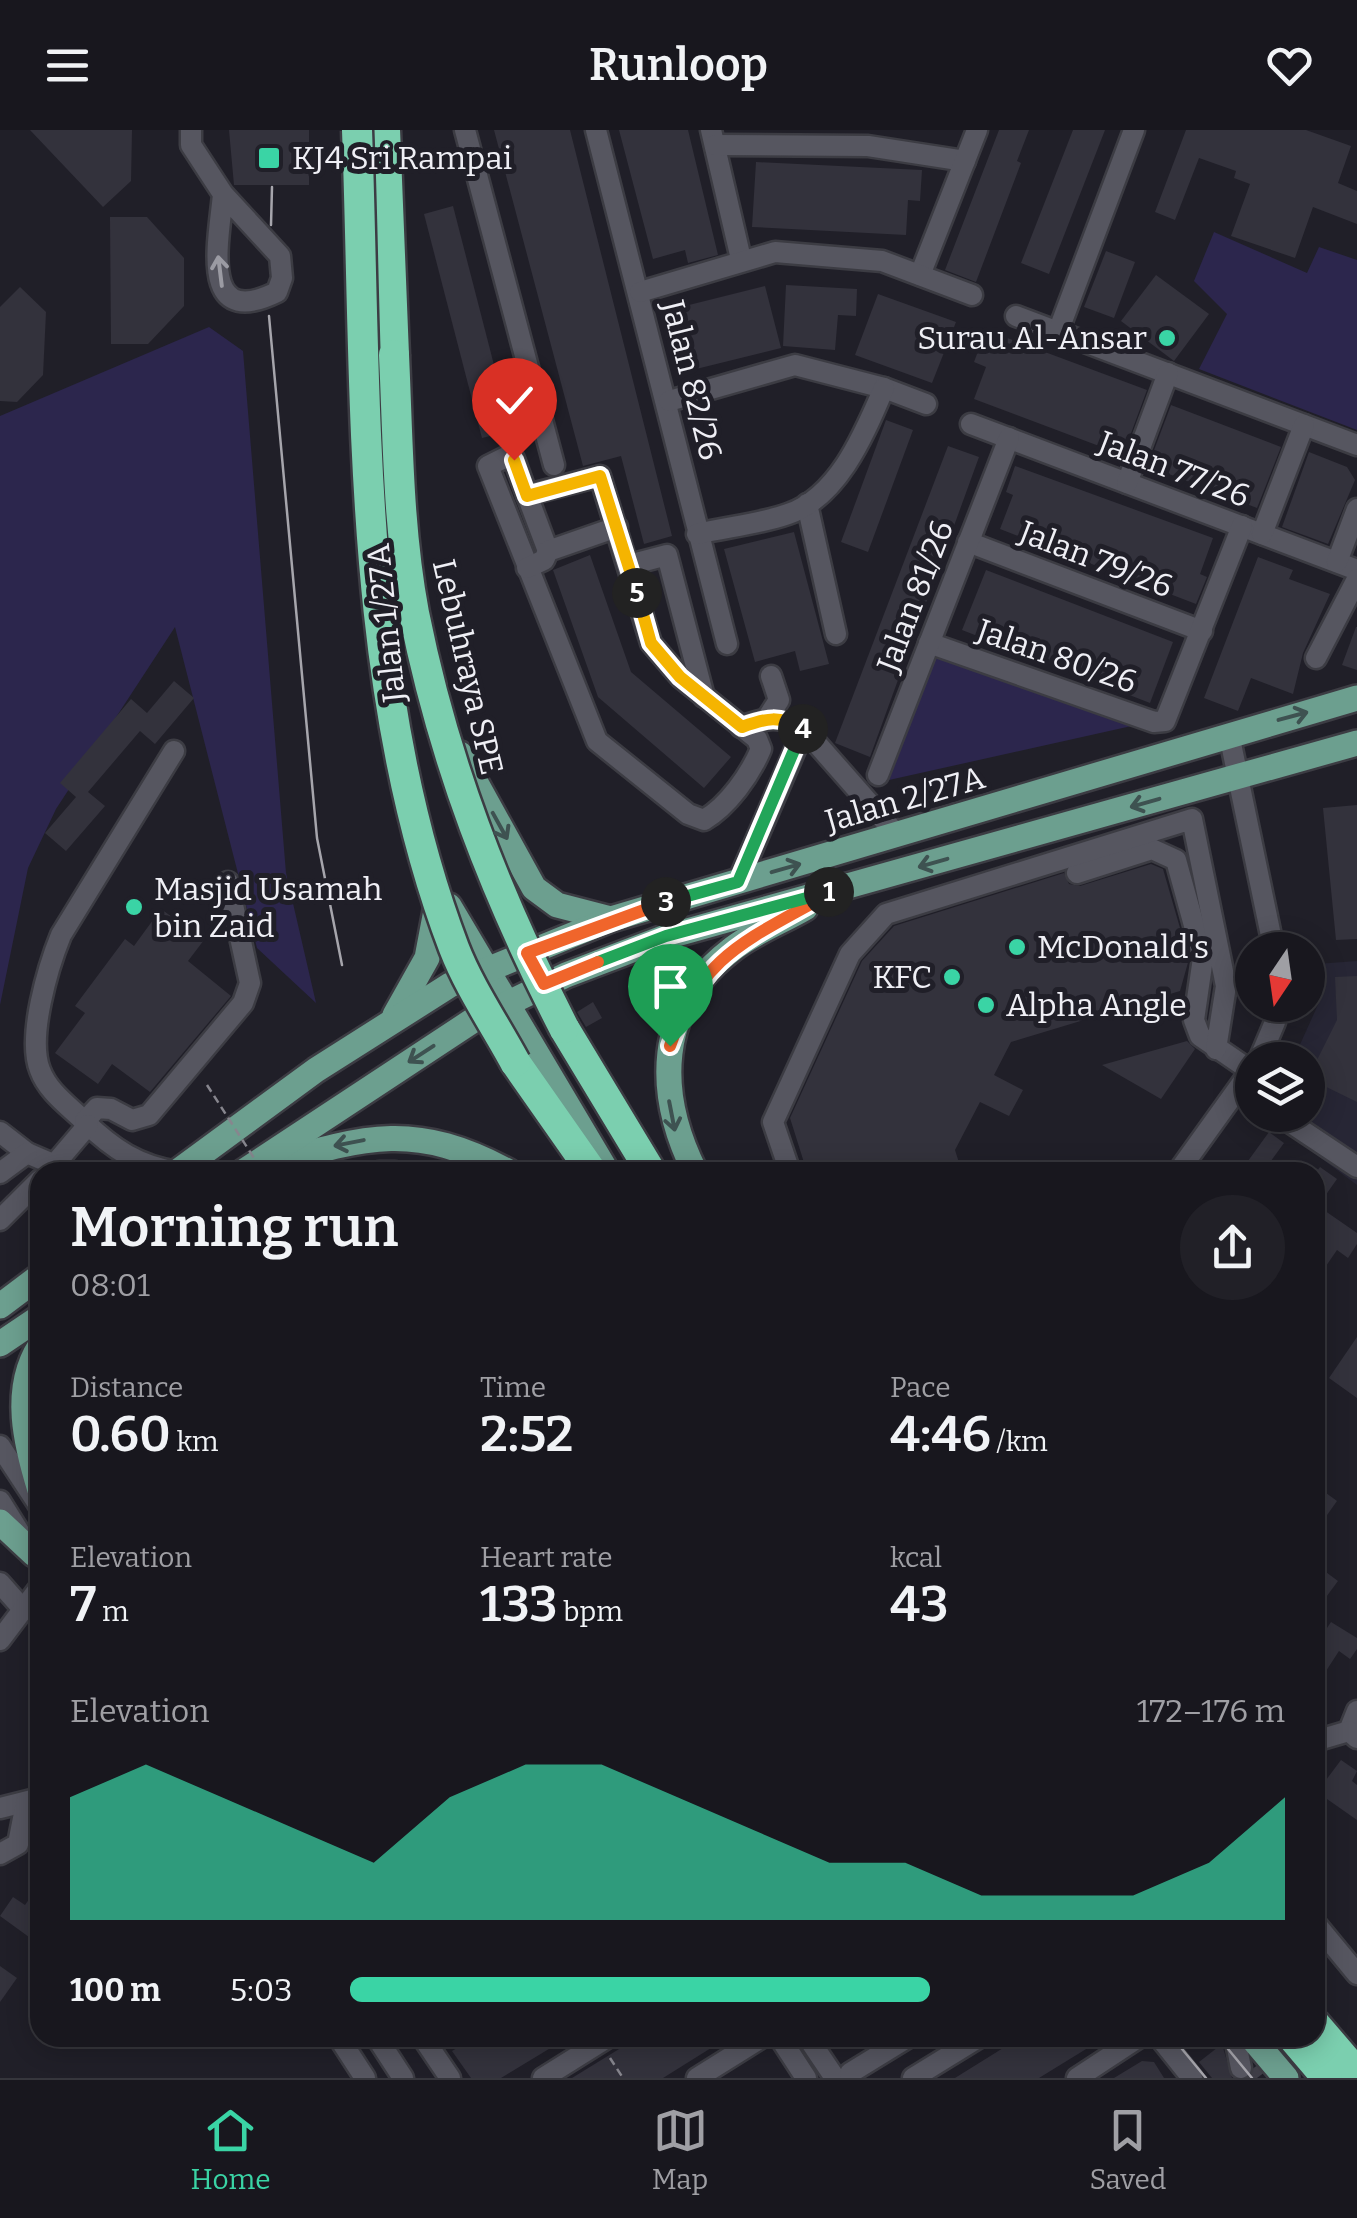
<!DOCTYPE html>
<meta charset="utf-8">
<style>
body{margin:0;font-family:Bitter,serif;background:#212027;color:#f1f3f6;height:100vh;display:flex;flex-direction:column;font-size:38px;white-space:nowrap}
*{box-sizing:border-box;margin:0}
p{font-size:32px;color:#9f9fa4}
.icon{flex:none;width:55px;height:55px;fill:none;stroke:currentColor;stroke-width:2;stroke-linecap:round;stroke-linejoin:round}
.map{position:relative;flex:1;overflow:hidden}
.drawer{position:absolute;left:30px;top:1032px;width:1295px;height:885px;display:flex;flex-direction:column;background:#18171e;border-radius:30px;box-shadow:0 5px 25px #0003,0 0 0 2px #36363c}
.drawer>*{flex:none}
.needle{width:65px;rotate:193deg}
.tools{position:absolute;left:1235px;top:802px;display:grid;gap:20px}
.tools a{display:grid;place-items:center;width:90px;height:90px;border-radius:50%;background:#18171e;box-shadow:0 5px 25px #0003,0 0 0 2px #36363c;font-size:50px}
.pin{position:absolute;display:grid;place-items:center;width:85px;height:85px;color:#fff;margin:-102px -42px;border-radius:50% 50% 50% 0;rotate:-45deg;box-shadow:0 0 10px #0007}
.pin .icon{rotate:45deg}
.km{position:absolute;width:50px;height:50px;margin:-25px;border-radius:50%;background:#222;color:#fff;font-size:28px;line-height:50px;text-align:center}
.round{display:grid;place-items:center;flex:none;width:105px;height:105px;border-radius:52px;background:#212027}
.head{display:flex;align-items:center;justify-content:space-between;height:170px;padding:0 40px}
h1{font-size:55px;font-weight:600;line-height:75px}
.figures{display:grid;grid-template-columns:repeat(3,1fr);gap:15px;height:170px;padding:10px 40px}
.figures div{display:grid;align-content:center}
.figures b{font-size:50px;font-weight:600}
.figures small{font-size:28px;font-weight:400}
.figures p{font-size:28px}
.chart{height:280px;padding:20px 40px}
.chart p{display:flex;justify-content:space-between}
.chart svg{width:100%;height:180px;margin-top:10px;fill:#3ad4a5;opacity:.7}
ul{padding:0 40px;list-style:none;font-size:32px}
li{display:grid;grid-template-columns:160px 120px 1fr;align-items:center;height:75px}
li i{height:25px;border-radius:12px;background:#3ad4a5}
header{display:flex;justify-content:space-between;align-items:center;height:130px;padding:0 40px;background:#18171e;font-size:45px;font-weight:600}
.dock{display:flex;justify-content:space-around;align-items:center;height:140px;border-top:2px solid #36363c;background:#18171e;font-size:28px;color:#9f9fa4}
.dock a{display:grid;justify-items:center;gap:5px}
.dock .on{color:#3ad4a5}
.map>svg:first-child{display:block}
.built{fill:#272635}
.green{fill:#2c264d}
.building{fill:#33323c}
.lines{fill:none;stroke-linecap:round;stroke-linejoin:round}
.minor-tunnel{stroke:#3f3e47;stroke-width:20;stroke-dasharray:20 10;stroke-linecap:butt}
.minor-casing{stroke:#3c3c43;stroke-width:25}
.major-casing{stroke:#3c3c43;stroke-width:30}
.highway-casing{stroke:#3c3c43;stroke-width:35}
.path{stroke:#87868e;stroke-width:2.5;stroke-dasharray:8 5;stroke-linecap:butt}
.minor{stroke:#565660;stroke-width:20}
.major{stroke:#6c9f8f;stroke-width:25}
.highway{stroke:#7bcfaf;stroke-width:30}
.tram{stroke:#a6a5ac;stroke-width:2.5}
.highway-bridge-casing{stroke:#3c3c43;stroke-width:35;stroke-linecap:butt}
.path-bridge{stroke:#87868e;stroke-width:2.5;stroke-dasharray:8 5;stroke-linecap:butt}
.highway-bridge{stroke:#7bcfaf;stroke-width:30}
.oneway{stroke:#9b9ba3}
.oneway2{stroke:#3e5251}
.split-1-casing{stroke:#fff;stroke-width:20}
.split-2-casing{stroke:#fff;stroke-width:20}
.split-3-casing{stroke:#fff;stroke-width:20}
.split-4-casing{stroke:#fff;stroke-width:20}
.split-5-casing{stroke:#fff;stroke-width:20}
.split-6-casing{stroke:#fff;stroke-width:20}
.split-1{stroke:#f0652b;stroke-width:12}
.split-2{stroke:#22a559;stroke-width:12}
.split-3{stroke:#f0652b;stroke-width:12}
.split-4{stroke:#22a559;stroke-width:12}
.split-5{stroke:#f5b400;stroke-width:12}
.split-6{stroke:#f5b400;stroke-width:12}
.poi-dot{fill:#3ad4a5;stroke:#201f28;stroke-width:4}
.labels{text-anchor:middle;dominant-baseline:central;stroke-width:10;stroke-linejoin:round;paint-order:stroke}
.poi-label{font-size:32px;fill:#efeff5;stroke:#201f28;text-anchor:start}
.street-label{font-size:32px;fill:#efeff5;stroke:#201f28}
</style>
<header><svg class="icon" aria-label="menu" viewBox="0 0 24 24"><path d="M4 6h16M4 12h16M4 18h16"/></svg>Runloop<svg class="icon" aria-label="heart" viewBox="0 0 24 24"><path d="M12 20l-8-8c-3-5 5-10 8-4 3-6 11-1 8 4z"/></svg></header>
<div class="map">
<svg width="1357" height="1948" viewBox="0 0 1357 1948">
<rect width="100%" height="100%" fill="#201f28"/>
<!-- built -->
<g class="built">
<polygon points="1357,831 1357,1055 1263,985 1308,985 1308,930 1293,930 1321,868 1316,834"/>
<polygon points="407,1030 417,1042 325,1042 346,1034"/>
</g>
<!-- green -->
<g class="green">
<polygon points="1214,102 1307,143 1319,117 1357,130 1357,300 1199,239 1227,184 1194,151"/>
<polygon points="209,197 243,221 286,743 316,873 257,818 175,497 56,679 28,738 0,875 0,286"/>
<polygon points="931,518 1145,593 889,650"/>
</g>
<!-- building -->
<g class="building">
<polygon points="30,0 132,0 131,51 103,77"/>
<polygon points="229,0 309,0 309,55 234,55"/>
<polygon points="494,0 570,0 672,406 644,414 621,326 583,336"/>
<polygon points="619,0 688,0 718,125 688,133 685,120 653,129"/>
<polygon points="999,0 1029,0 1017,31 1021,33 976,152 945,140"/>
<polygon points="1073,0 1105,0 1049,144 1021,133"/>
<polygon points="1186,0 1306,0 1351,16 1338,53 1357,61 1357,94 1313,77 1295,128 1231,106 1250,54 1234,48 1236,41 1199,28 1175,90 1155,82"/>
<polygon points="756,32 922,40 920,71 908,70 906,105 752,97"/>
<polygon points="453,76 511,301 482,308 424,84"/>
<polygon points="110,87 147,87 184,128 184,176 148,214 111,214"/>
<polygon points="1106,121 1135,132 1114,188 1084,177"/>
<polygon points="1156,145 1209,184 1174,231 1121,191"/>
<polygon points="786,155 857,159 856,186 838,185 835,220 783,216"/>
<polygon points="765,156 781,218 688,241 680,207 669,210 661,182"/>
<polygon points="20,157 46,182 43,245 17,272 0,271 0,177"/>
<polygon points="878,164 956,192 932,253 855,225"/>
<polygon points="986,200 1147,260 1123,325 974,269 986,237 974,232"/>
<polygon points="1171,275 1281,317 1257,378 1148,336"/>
<polygon points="886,290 913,300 868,422 841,412"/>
<polygon points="948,316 979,327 870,627 835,613"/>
<polygon points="1309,322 1347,337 1355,350 1328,414 1282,397"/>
<polygon points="1015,336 1213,408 1200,444 1207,447 1196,474 1000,399 1013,365 1006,362"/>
<polygon points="794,402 829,534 800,541 795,521 755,532 724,419"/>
<polygon points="590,425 631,542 731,627 704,658 598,567 553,440"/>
<polygon points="1258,427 1293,440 1289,449 1330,464 1303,523 1293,564 1251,548 1238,581 1204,568"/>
<polygon points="986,440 1173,512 1150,573 962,500"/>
<polygon points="1356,497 1357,497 1357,540 1342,535"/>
<polygon points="174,551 194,568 155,614 140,601 88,662 105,676 66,721 45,703 76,667 60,653 131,569 147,583"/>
<polygon points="1357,675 1357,809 1336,810 1323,678"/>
<polygon points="1151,734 1163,739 1189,829 1180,861 1011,912 994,945 1023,960 1009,986 980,972 955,1020 962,1042 807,1042 790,988 862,831 894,796 1064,743 1069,754 1080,756"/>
<polygon points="161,779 204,810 188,831 231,866 150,962 112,934 98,954 55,923 85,883 75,876 125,809 134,816"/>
<polygon points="1357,846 1357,972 1308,948 1337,890 1335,847"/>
<polygon points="593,872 602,888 586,897 577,882"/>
<polygon points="1187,911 1195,919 1161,969 1102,935"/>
<polygon points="1269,1002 1284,1013 1263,1042 1240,1042"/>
<polygon points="1320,1037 1337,1049 1318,1076 1357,1103 1357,1114 1348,1128 1337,1120 1315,1152 1315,1044"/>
<polygon points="1357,1207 1357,1268 1329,1248"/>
<polygon points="1315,1355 1337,1371 1315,1402"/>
<polygon points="1315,1434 1338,1451 1315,1482"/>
<polygon points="1331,1492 1357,1508 1357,1519 1350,1529 1339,1521 1315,1558 1315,1516"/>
<polygon points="1341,1630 1357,1641 1352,1651 1357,1655 1357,1690 1317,1662"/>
<polygon points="40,1754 40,1815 0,1786 13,1767 25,1775"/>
<polygon points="0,1836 17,1848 0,1872"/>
<polygon points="474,1908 567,1908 501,1948 471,1948 452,1921"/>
<polygon points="637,1908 727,1908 663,1948 572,1948"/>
<polygon points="1019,1908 1104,1908 1039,1948 955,1948"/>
<polygon points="1222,1914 1232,1948 1212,1948 1199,1932"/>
<polygon points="1142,1931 1154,1932 1164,1948 1114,1948"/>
</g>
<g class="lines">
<!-- minor-tunnel -->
<polyline class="minor-tunnel" points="1251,1940 1257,1948"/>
<defs>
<g id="minor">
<path d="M191,0V15L223,64L280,126L282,148L277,162C198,201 219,110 223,64"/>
<polyline points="465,0 554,335"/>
<polyline points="596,0 727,514"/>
<polyline points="711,0 741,129"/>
<polyline points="715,15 868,16 965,31"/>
<polyline points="920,145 977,0"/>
<polyline points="640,162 775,122 882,131 972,165"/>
<polyline points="1016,186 1357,315"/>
<polyline points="1058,202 1134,0"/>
<polyline points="669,271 795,235 884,258 926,274"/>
<polyline points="971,294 1357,440"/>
<path d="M508,326L514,329L527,365L600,346L651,513L680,547L757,609L761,619C750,645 728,676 704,690L688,684L597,611L488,336Z"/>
<polyline points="1127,353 1168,243"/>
<polyline points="527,365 548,421"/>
<polyline points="807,374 836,504"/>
<path d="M697,404C727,397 760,394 788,384C839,367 865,302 884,258"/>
<polyline points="1262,404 1304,295"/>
<polyline points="968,412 1202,501"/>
<polyline points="1337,432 1357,379"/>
<polyline points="629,435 667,425 704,567"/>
<polyline points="527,438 544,430 548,421 617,397"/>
<polyline points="929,513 1154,592 1165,591 1242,396"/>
<polyline points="1316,528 1357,449"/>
<polyline points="768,587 779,570 771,546"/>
<path d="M741,597C767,587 780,585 804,599L898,706"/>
<polyline points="1229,604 1274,820"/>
<path d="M174,621L61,805C48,837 27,907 40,940C48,962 69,976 85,992C113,1019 138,1036 178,1042"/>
<polyline points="878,645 1009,308"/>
<polyline points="1077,743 1152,719 1176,730 1203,828 1194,890 1200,906 1251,941"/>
<polyline points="738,752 804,599"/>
<polyline points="1259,930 1275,892 1276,875"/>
<polyline points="1279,985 1357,1037"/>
<polyline points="85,991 97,978 111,979 132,990 149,985 243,873 250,853 228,752"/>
<polyline points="0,1002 27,1023 55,1035"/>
<polyline points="48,1042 88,995"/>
<polyline points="379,1042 395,1042"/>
<polyline points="790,1042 773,992 850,824 886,784 1192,689 1226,856 1216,919"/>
<polyline points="1178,1042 1252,939"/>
<polyline points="0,1043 27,1023"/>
<polyline points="0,1090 40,1050"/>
<polyline points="0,1316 40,1377"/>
<polyline points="0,1371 20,1403"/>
<polyline points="0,1453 22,1478"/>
<polyline points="0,1510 40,1457"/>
<polyline points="1357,1581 1349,1601 1357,1608"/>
<polyline points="1315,1611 1349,1601"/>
<polyline points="0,1678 40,1668"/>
<polyline points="0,1724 18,1714 26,1673"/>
<polyline points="1315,1793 1357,1844"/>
<polyline points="339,1908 365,1948"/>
<polyline points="377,1908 403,1948"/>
<polyline points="423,1908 450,1948"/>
<polyline points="780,1908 806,1948"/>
<polyline points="808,1908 833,1945"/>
<polyline points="1160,1908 1192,1948"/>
<polyline points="1235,1908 1241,1938"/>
<polyline points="850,1943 907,1908"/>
<polyline points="543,1948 607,1908"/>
<polyline points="697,1948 761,1908"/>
<polyline points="913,1948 978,1908"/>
<polyline points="1077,1948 1138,1908"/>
</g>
<g id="major">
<polyline points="460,624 534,758 557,775 611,789"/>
<polyline points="449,776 607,1042"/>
<polyline points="395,885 427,828 438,770"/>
<path d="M270,1035C367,1005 416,992 509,1042"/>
<polyline points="177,1042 316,940 450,855 611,789 1357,568"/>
<polyline points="243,1042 472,891 566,845 666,807 1357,613"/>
<path d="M695,1042C656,964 655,878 731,820C752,803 781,792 805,778"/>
<polyline points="0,1176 40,1146"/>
<polyline points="0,1214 40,1187"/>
<path d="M40,1216C12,1259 26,1315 40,1360"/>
<polyline points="0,1392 34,1424"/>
<polyline points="1252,1908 1286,1948"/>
</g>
<g id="highway">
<polyline points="385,0 394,225"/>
<polyline points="564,898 651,1042"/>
<polyline points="515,932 592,1042"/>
<polyline points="1315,1894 1357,1943"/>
<polyline points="1293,1908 1327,1948"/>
</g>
</defs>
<!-- minor casing -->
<use href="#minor" class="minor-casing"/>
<!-- major casing -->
<use href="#major" class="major-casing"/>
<!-- highway casing -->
<use href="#highway" class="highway-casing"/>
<!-- path -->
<polyline class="path" points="610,1928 623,1948"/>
<!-- minor -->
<use href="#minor" class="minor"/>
<!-- major -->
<use href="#major" class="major"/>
<!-- highway -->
<use href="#highway" class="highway"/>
<!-- tram -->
<g class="tram">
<polyline points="271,95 272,57"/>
<polyline points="269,186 317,708 342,835"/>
<polyline points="452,1035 459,1042"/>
<polyline points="1173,1908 1206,1948"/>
<polyline points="1219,1908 1252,1948"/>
</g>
<defs>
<g id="highway-bridge">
<path d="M357,0C367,271 356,561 454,818C469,857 495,895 515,932"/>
<path d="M394,225C398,310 398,399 414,483C444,633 495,763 564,898"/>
</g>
</defs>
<!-- highway-bridge casing -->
<use href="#highway-bridge" class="highway-bridge-casing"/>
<!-- path-bridge -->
<g class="path-bridge">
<polyline points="207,955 263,1042"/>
<polyline points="1224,1917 1235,1908"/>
</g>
<!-- highway-bridge -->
<use href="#highway-bridge" class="highway-bridge"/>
</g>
<!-- one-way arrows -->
<defs><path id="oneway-shaft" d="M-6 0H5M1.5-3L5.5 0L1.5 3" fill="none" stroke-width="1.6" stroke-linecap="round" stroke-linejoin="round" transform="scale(2.5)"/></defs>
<use class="oneway" href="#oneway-shaft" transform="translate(220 141) rotate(-97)"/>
<g class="oneway2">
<use href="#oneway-shaft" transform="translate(1293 586) rotate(-15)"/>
<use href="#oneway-shaft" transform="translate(1145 673) rotate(164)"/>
<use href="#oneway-shaft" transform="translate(500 696) rotate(61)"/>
<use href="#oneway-shaft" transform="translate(933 733) rotate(164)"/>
<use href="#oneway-shaft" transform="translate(786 738) rotate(-16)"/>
<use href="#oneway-shaft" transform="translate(421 924) rotate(147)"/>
<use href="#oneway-shaft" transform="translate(672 986) rotate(79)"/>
<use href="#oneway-shaft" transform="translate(349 1013) rotate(169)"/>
</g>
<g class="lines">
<defs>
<path id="split-1" d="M670,916C702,820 754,808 835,760L829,762"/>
<polyline id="split-2" points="598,832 666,806 829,762"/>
<polyline id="split-3" points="598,832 544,854 527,823 666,772"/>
<polyline id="split-4" points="666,772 738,752 803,599"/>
<path id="split-5" d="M637,463L651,513L680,547L742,597C767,588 779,585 803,599"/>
<polyline id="split-6" points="514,330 527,366 600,346 637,463"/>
</defs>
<!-- split-1 casing -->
<use href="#split-1" class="split-1-casing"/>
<!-- split-2 casing -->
<use href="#split-2" class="split-2-casing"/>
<!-- split-3 casing -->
<use href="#split-3" class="split-3-casing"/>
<!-- split-4 casing -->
<use href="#split-4" class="split-4-casing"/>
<!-- split-5 casing -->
<use href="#split-5" class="split-5-casing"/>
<!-- split-6 casing -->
<use href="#split-6" class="split-6-casing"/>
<!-- split-1 -->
<use href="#split-1" class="split-1"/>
<!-- split-2 -->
<use href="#split-2" class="split-2"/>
<!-- split-3 -->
<use href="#split-3" class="split-3"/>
<!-- split-4 -->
<use href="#split-4" class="split-4"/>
<!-- split-5 -->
<use href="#split-5" class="split-5"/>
<!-- split-6 -->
<use href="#split-6" class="split-6"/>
</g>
<!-- markers -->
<g class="poi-dot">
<rect x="257" y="16" width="24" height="24" rx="5"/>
<circle cx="1167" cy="208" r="10"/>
<circle cx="134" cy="777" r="10"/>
<circle cx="1017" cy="817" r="10"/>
<circle cx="952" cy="847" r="10"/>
<circle cx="986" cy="875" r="10"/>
</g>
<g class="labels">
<!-- poi labels -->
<g class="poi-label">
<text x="292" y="28">KJ4 Sri Rampai</text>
<text x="1147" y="208" text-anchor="end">Surau Al-Ansar</text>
<text x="154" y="759">Masjid Usamah<tspan x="154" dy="37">bin Zaid</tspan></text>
<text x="1037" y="817">McDonald's</text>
<text x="932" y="847" text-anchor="end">KFC</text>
<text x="1006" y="875">Alpha Angle</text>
</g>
<!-- street labels -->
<g class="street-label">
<text transform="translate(692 250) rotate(76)">Jalan 82/26</text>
<text transform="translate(1174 339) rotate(21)">Jalan 77/26</text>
<text transform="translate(1096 429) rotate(21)">Jalan 79/26</text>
<text transform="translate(915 466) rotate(-69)">Jalan 81/26</text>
<text transform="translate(386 493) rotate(-96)">Jalan 1/27A</text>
<text transform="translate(1057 526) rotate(19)">Jalan 80/26</text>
<text transform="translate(468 537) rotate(77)">Lebuhraya SPE</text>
<text transform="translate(905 669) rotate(-16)">Jalan 2/27A</text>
</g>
</g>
</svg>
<div class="tools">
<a><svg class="needle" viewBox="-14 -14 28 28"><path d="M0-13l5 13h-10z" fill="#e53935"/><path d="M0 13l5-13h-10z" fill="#9f9fa4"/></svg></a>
<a><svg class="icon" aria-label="layers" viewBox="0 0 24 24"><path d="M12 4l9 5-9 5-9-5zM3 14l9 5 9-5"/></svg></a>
</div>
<div class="pin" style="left:670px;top:916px;background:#1e9e55"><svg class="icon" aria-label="arrive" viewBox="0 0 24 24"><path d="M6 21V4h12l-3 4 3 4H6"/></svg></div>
<div class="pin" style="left:514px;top:330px;background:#d93025"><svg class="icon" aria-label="check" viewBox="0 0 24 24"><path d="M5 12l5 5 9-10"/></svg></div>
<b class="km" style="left:829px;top:762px">1</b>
<b class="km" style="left:666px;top:772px">3</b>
<b class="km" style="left:803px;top:599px">4</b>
<b class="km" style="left:637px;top:463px">5</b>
<section class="drawer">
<div class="head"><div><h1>Morning run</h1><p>08:01</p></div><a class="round"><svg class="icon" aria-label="share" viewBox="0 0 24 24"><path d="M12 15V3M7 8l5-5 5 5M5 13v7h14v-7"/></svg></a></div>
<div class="figures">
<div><p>Distance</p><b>0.60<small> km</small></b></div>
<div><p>Time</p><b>2:52</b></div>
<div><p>Pace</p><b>4:46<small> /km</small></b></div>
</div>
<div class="figures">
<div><p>Elevation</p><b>7<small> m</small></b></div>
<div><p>Heart rate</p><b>133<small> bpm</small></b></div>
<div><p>kcal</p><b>43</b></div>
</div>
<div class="chart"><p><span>Elevation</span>172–176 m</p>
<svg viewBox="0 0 160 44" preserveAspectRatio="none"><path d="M0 44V14L10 6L20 14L30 22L40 30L50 14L60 6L70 6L80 14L90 22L100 30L110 30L120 38L130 38L140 38L150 30L160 14V44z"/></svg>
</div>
<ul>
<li><b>100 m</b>5:03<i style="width:62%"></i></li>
</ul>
</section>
</div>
<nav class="dock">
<a class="on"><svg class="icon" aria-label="home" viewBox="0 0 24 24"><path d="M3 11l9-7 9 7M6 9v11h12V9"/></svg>Home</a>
<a><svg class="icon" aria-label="map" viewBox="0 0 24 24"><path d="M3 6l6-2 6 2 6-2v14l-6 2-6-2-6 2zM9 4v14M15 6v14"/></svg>Map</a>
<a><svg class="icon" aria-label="saved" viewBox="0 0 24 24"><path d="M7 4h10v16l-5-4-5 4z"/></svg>Saved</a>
</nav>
